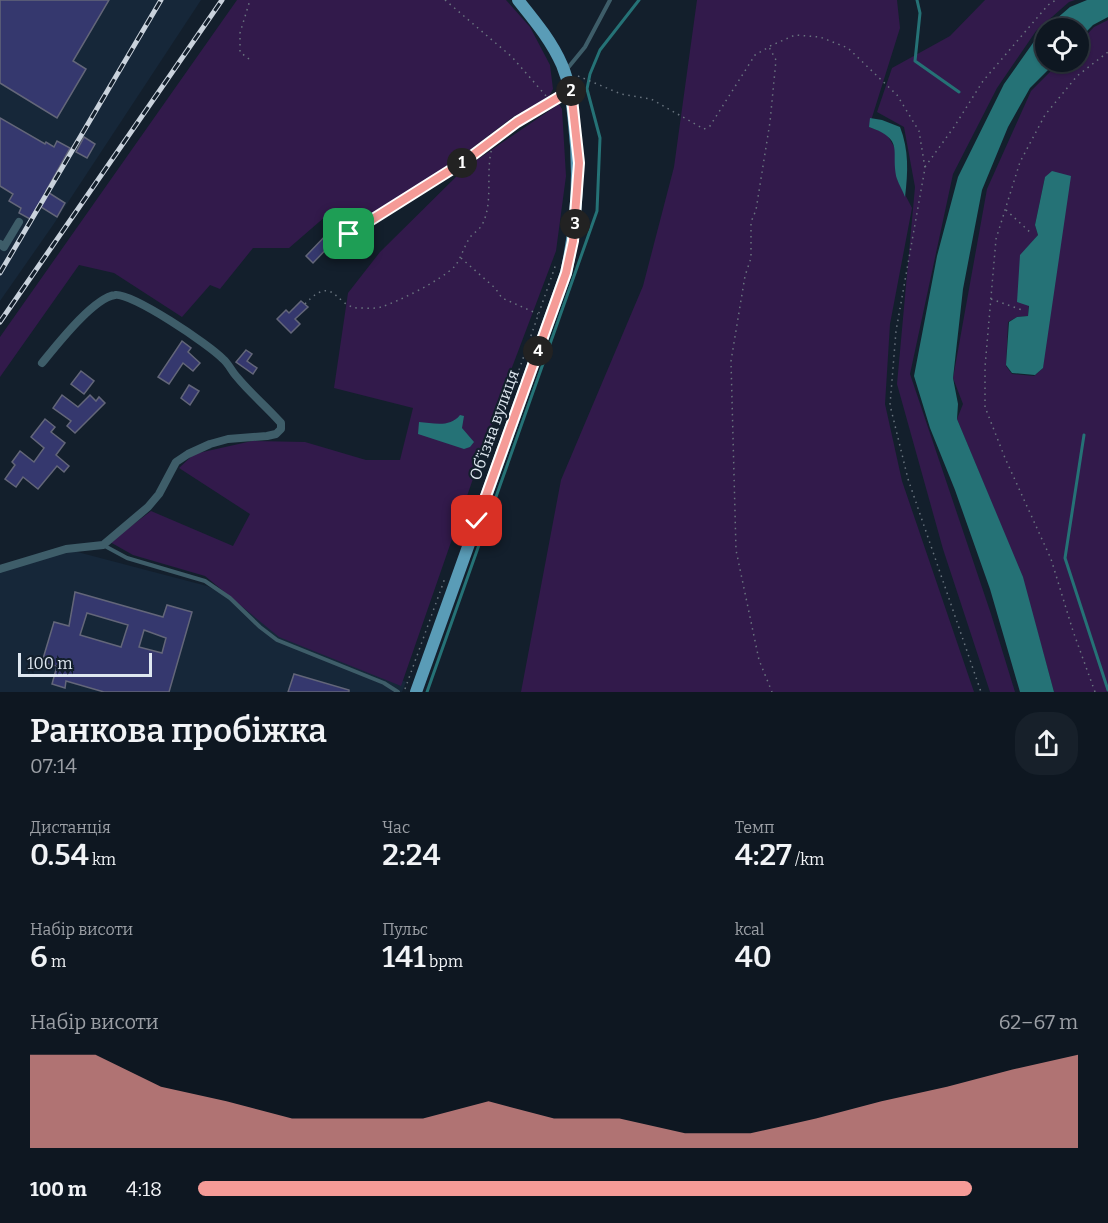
<!DOCTYPE html>
<html lang="uk">
<meta charset="utf-8">
<style>
body{margin:0;font-family:Bitter,serif;background:#17202a;color:#f1f3f6;height:100vh;display:flex;flex-direction:column;font-size:22px;white-space:nowrap}
*{box-sizing:border-box;margin:0}
p{font-size:20px;color:#9b9fa5}
.icon{flex:none;width:33px;height:33px;fill:none;stroke:currentColor;stroke-width:2;stroke-linecap:round;stroke-linejoin:round}
.map{position:relative;height:692px;overflow:hidden}
.panel{display:flex;flex-direction:column;background:#0e1721;flex:1}
.panel>*{flex:none}
.fabs{position:absolute;left:1035px;top:18px;display:grid;gap:12px}
.fabs a{display:grid;place-items:center;width:54px;height:54px;border-radius:50%;background:#0e1721;box-shadow:0 2px 4px #0004,0 0 0 2px #2e363f;font-size:30px}
.scale{position:absolute;left:18px;bottom:15px;width:134px;box-sizing:border-box;padding-left:6px;border:3px solid #dfe8f1;border-top:0;font-size:16px;line-height:21px;white-space:nowrap;color:#dfe8f1;-webkit-text-stroke:4px #131f2c;paint-order:stroke}
.pin{position:absolute;display:grid;place-items:center;width:51px;height:51px;color:#fff;margin:-26px;border-radius:12px;box-shadow:0 3px 9px #0006}
.km{position:absolute;width:30px;height:30px;margin:-15px;border-radius:50%;background:#222;color:#fff;font-size:16px;line-height:30px;text-align:center}
.round{display:grid;place-items:center;flex:none;width:63px;height:63px;border-radius:24px;background:#17202a}
.overview{display:flex;align-items:center;justify-content:space-between;height:102px;padding:0 30px}
h1{font-size:33px;font-weight:600;line-height:45px}
.metrics{display:grid;grid-template-columns:repeat(3,1fr);gap:9px;height:102px;padding:6px 30px}
.metrics div{display:grid;align-content:center}
.metrics b{font-size:30px;font-weight:600}
.metrics small{font-size:16px;font-weight:400}
.metrics p{font-size:16px}
.chart{height:168px;padding:12px 30px}
.chart p{display:flex;justify-content:space-between}
.chart svg{width:100%;height:108px;margin-top:6px;fill:#f59b97;opacity:.7}
ul{padding:0 30px;list-style:none;font-size:20px}
li{display:grid;grid-template-columns:96px 72px 1fr;align-items:center;height:45px}
li i{height:15px;border-radius:8px;background:#f59b97}
.map>svg:first-child{display:block}
.built{fill:#162739}
.green{fill:#321a4b;fill-rule:evenodd}
.water{fill:#257276}
.lines{fill:none;stroke-linecap:round;stroke-linejoin:round}
.stream{stroke:#257276;stroke-width:3}
.building{fill:#35386e;stroke:#636679;stroke-width:1.5;fill-rule:evenodd}
.path{stroke:#69747f;stroke-width:1.5;stroke-dasharray:1.5 4.5;stroke-linecap:butt}
.lane{stroke:#3e5d69;stroke-width:4}
.street{stroke:#3e5d69;stroke-width:8}
.primary{stroke:#5a9cb7;stroke-width:12}
.rail-casing{stroke:#c9d2dc;stroke-width:5}
.rail{stroke:#131f2c;stroke-width:3;stroke-dasharray:9;stroke-linecap:butt}
.route-casing{stroke:#fff;stroke-width:12}
.route{stroke:#f59b97;stroke-width:8}
.labels{text-anchor:middle;dominant-baseline:central;stroke-width:4.5;stroke-linejoin:round;paint-order:stroke}
.street-label{font-size:16px;fill:#dfe8f1;stroke:#131f2c}
</style>
<div class="map">
<svg width="1108" height="692" viewBox="0 0 1108 692">
<rect width="100%" height="100%" fill="#131f2c"/>
<!-- built -->
<g class="built">
<polygon points="0,0 201,0 53,225 0,301"/>
<polygon points="66,549 207,586 406,682 402,692 0,692 0,570"/>
</g>
<!-- green -->
<g class="green">
<polygon points="237,0 506,0 530,27 550,65 553,89 548,98 513,117 446,168 366,217 334,209 289,248 253,248 220,289 210,285 182,317 114,273 79,265 0,377 0,337"/>
<polygon points="697,0 897,0 900,28 869,127 886,133 896,150 897,179 912,208 890,324 885,404 902,481 974,692 521,692 561,480 643,286 674,167"/>
<polygon points="985,0 1075,0 1069,2 1036,31 997,88 953,174 910,374 991,614 1015,692 990,692 943,549 897,384 915,187 904,127 877,112 892,68 950,36"/>
<path d="M1108,20V692H1054L1022,577L957,419L963,404L953,378L987,189L1031,91L1060,62H1078L1079,43L1094,27ZM1045,177L1043,368L1034,376L1012,374L1006,366L1008,322L1017,317L1028,316L1033,241L1038,235L1035,225Z"/>
<polygon points="559,104 562,109 566,176 556,251 508,378 401,686 279,637 205,576 133,555 110,542 151,511 233,546 250,514 179,468 194,454 252,441 305,442 366,460 400,460 413,408 334,388 348,293 380,252 465,168"/>
</g>
<!-- water -->
<g class="water">
<polygon points="1087,0 1108,0 1108,17 1093,25 1079,39 1078,28 1046,28 1046,62 1056,62 1030,88 1008,127 982,190 963,289 953,378 958,404 957,419 1023,577 1054,692 1020,692 990,589 955,490 930,428 914,376 937,256 958,177 1004,84 1040,33 1070,7"/>
<path d="M870,118L882,120L900,127C909,150 908,172 905,197C903,191 899,185 897,179C890,151 906,140 869,127Z"/>
<polygon points="1052,171 1071,176 1043,368 1035,375 1012,373 1006,365 1009,322 1017,317 1028,316 1029,306 1017,302 1020,255 1038,235 1035,225 1045,177"/>
<path d="M460,415L464,416L462,428L474,442L470,447L464,449L418,434L419,422C433,423 450,428 460,415Z"/>
</g>
<g class="lines">
<!-- stream -->
<g class="stream">
<polyline points="917,0 920,13 915,61 959,92"/>
<polyline points="1084,435 1065,558 1108,690"/>
<polyline points="427,692 597,211 600,138 587,89 590,74 600,50 639,0"/>
</g>
</g>
<!-- building -->
<g class="building">
<polygon points="0,0 109,0 73,61 86,69 57,118 0,83"/>
<polygon points="0,118 45,144 46,142 54,147 57,141 70,148 46,191 65,203 57,217 38,205 30,219 19,213 21,208 9,201 13,194 0,186"/>
<polygon points="84,137 95,144 87,158 76,152"/>
<polygon points="328,233 335,240 313,263 306,256"/>
<polygon points="301,301 308,307 295,319 300,324 291,333 277,319 286,310 289,313"/>
<polygon points="182,341 191,348 188,352 200,363 193,371 183,363 169,384 158,377"/>
<polygon points="246,350 252,354 247,361 257,368 253,374 236,362"/>
<polygon points="81,371 94,381 84,394 71,384"/>
<polygon points="189,385 199,391 190,405 181,398"/>
<polygon points="62,395 78,407 90,395 96,401 99,397 105,403 75,433 67,426 71,421 53,408"/>
<polygon points="45,419 55,427 51,432 65,443 56,455 69,466 64,472 57,466 38,489 23,477 16,487 5,479 15,465 12,462 20,451 34,462 44,448 31,437"/>
<path d="M75,592L163,617L167,605L192,612L169,692H104L66,681L65,688L52,684L57,666L42,662L54,622L69,626ZM87,613L128,625L121,647L80,635ZM144,630L166,638L162,653L139,647Z"/>
<polygon points="294,674 349,690 349,692 288,692"/>
</g>
<g class="lines">
<!-- path -->
<g class="path">
<polyline points="445,0 512,57 547,97"/>
<polyline points="770,46 795,35 820,37 848,48 897,95 919,131 925,168 896,331 890,405 908,479 981,692"/>
<polyline points="249,59 240,52 240,33 250,0"/>
<polyline points="578,76 621,94 651,99 704,129 710,126 755,55 769,47 776,60 770,122 756,210 751,222 751,258 745,276 731,361 736,550 759,660 772,692"/>
<polyline points="925,167 954,127 983,81 1048,5 1056,0"/>
<polyline points="1006,210 1032,234"/>
<polyline points="461,258 495,288 502,298 538,314"/>
<polyline points="991,299 1022,310"/>
<path d="M305,304C335,272 335,308 359,308C365,308 375,309 381,307C400,301 441,280 454,267C462,258 464,244 472,235C475,232 479,230 482,225C494,202 485,173 492,148"/>
<polyline points="519,370 556,264"/>
<polyline points="405,689 445,578"/>
<polyline points="1095,692 1073,631 1051,559 1005,458 985,407 985,367 996,239 1020,162 1045,115 1077,76 1108,52"/>
</g>
<!-- lane -->
<g class="lane">
<polyline points="567,69 585,47 610,0"/>
<polyline points="349,234 465,161 517,122 567,92"/>
<polyline points="103,545 127,558 205,581 230,598 260,627 277,640 384,683 398,692"/>
</g>
<!-- street -->
<g class="street">
<polyline points="0,244 4,247 19,222"/>
<path d="M0,569L66,549L103,545L148,507L159,494L176,462L188,454L210,444L228,439L267,436L276,434L281,429V423C267,407 250,393 237,377C232,372 229,364 223,359C210,345 131,292 115,295C93,298 56,346 42,363"/>
</g>
<!-- primary -->
<path class="primary" d="M416,692L566,273C577,223 580,174 574,123C572,102 570,84 562,65C551,40 534,20 518,0"/>
<defs>
<g id="rail">
<polyline points="0,273 161,0"/>
<polyline points="0,322 222,0"/>
</g>
</defs>
<!-- rail casing -->
<use href="#rail" class="rail-casing"/>
<!-- rail -->
<use href="#rail" class="rail"/>
</g>
<g class="lines">
<defs>
<polyline id="route" points="349,234 465,161 517,122 571,90 579,163 573,241 566,273 477,521"/>
</defs>
<!-- route casing -->
<use href="#route" class="route-casing"/>
<!-- route -->
<use href="#route" class="route"/>
</g>
<g class="labels">
<!-- street labels -->
<g class="street-label">
<text transform="translate(494 425) rotate(-70)">Обʼїзна вулиця</text>
</g>
</g>
</svg>
<div class="fabs">
<a><svg class="icon" aria-label="locate" viewBox="0 0 24 24"><circle cx="12" cy="12" r="6"/><path d="M12 2v4M12 18v4M2 12h4M18 12h4"/></svg></a>
</div>
<div class="scale">100 m</div>
<div class="pin" style="left:349px;top:234px;background:#1e9e55"><svg class="icon" aria-label="arrive" viewBox="0 0 24 24"><path d="M6 21V4h12l-3 4 3 4H6"/></svg></div>
<div class="pin" style="left:477px;top:521px;background:#d93025"><svg class="icon" aria-label="check" viewBox="0 0 24 24"><path d="M5 12l5 5 9-10"/></svg></div>
<b class="km" style="left:462px;top:163px">1</b>
<b class="km" style="left:571px;top:91px">2</b>
<b class="km" style="left:575px;top:224px">3</b>
<b class="km" style="left:538px;top:351px">4</b>
</div>
<section class="panel">
<div class="overview"><div><h1>Ранкова пробіжка</h1><p>07:14</p></div><a class="round"><svg class="icon" aria-label="share" viewBox="0 0 24 24"><path d="M12 15V3M7 8l5-5 5 5M5 13v7h14v-7"/></svg></a></div>
<div class="metrics">
<div><p>Дистанція</p><b>0.54<small> km</small></b></div>
<div><p>Час</p><b>2:24</b></div>
<div><p>Темп</p><b>4:27<small> /km</small></b></div>
</div>
<div class="metrics">
<div><p>Набір висоти</p><b>6<small> m</small></b></div>
<div><p>Пульс</p><b>141<small> bpm</small></b></div>
<div><p>kcal</p><b>40</b></div>
</div>
<div class="chart"><p><span>Набір висоти</span>62–67 m</p>
<svg viewBox="0 0 160 44" preserveAspectRatio="none"><path d="M0 44V6L10 6L20 19L30 25L40 32L50 32L60 32L70 25L80 32L90 32L100 38L110 38L120 32L130 25L140 19L150 12L160 6V44z"/></svg>
</div>
<ul>
<li><b>100 m</b>4:18<i style="width:88%"></i></li>
</ul>
</section>
